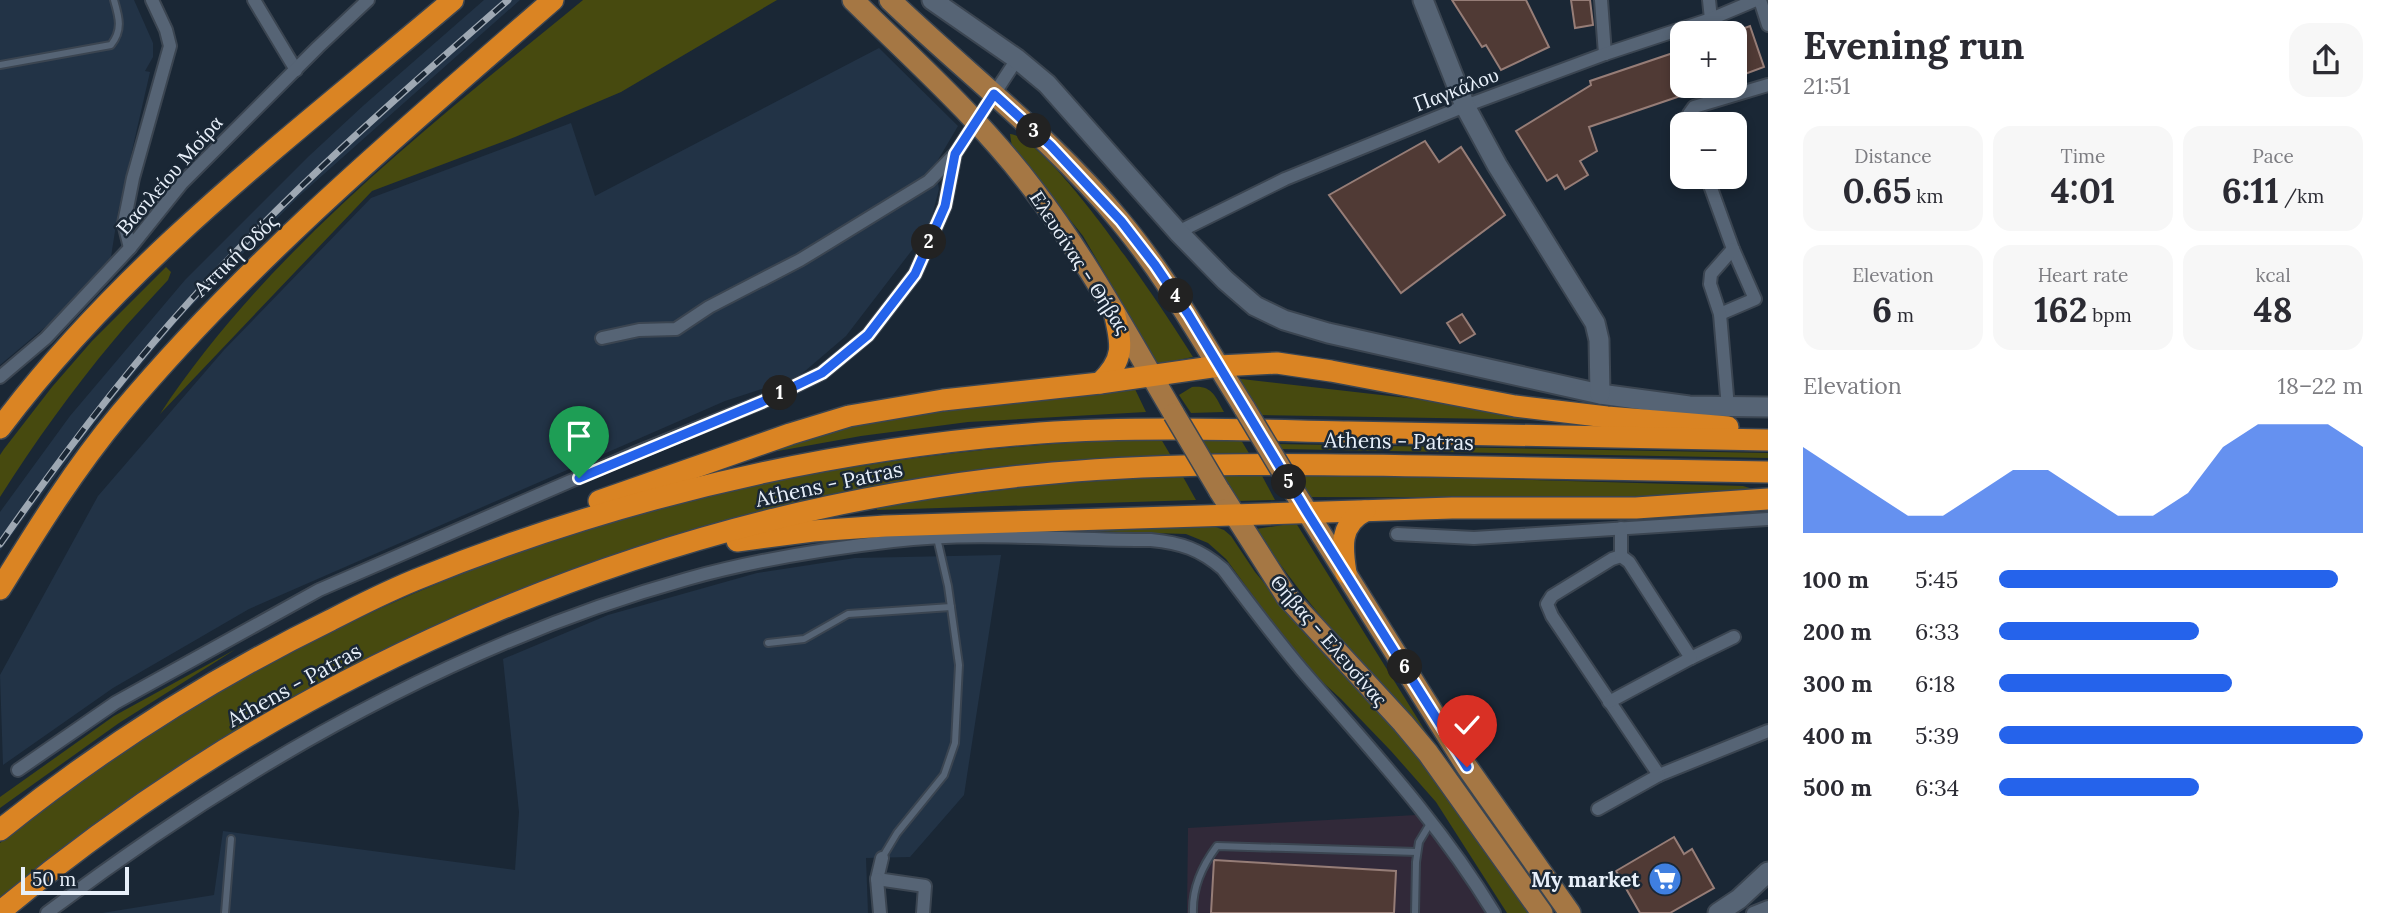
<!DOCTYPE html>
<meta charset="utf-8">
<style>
body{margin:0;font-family:Lora,serif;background:#f7f7f7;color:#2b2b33;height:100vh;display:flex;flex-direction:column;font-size:26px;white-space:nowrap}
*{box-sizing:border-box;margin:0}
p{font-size:23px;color:#7c7c81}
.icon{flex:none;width:38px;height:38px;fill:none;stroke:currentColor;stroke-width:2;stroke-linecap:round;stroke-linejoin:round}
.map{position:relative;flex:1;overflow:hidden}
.panel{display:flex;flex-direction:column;background:#fff;width:630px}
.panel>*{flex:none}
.controls{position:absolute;left:1670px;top:21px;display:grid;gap:14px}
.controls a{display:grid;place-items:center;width:77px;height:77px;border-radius:14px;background:#fff;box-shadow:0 4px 10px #0003;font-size:35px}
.scale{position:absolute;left:21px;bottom:18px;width:108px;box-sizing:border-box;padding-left:7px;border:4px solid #e7eff9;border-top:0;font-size:19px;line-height:24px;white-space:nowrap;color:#e7eff9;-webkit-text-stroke:5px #1a2735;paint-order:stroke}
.pin{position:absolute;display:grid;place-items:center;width:60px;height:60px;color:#fff;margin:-72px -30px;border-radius:50% 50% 50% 0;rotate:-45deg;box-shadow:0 0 7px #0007}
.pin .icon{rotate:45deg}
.km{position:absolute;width:35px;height:35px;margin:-18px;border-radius:50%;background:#222;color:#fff;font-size:19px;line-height:35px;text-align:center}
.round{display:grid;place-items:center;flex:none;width:74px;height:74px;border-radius:21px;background:#f7f7f7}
.headline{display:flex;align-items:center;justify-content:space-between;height:119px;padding:0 35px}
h1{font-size:38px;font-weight:700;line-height:52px}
.metrics{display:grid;grid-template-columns:repeat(3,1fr);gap:10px;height:119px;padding:7px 35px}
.metrics div{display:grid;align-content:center;border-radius:18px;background:#f7f7f7;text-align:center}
.metrics b{font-size:35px;font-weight:700}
.metrics small{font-size:19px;font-weight:400}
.metrics p{font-size:19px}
.chart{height:196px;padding:14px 35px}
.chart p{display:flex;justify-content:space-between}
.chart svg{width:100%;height:126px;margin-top:7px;fill:#2563eb;opacity:.7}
ul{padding:0 35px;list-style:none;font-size:23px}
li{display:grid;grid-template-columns:112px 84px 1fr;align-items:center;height:52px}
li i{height:18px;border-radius:9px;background:#2563eb}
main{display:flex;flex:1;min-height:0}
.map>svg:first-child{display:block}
.commercial{fill:#312939}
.built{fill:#223346}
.green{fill:#474a0f}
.building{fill:#503a35;stroke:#967d77;stroke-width:2}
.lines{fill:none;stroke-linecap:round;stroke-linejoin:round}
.lane-casing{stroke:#3b4551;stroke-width:10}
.street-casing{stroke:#3b4551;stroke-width:16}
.secondary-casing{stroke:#3b4551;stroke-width:23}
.primary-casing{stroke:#3b4551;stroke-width:24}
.highway-casing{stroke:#3b4551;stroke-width:24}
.lane{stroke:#566475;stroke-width:6}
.street{stroke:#566475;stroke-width:12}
.secondary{stroke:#566475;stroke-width:19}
.primary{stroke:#a57744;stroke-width:21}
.highway{stroke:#da8423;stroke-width:21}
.rail-casing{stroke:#9ea8b3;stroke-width:7}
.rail{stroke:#1a2735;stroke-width:4.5;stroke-dasharray:13;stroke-linecap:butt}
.primary-bridge-casing{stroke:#3b4551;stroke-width:24;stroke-linecap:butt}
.primary-bridge{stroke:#a57744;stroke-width:21}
.route-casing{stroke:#fff;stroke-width:14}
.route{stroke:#2563eb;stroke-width:9}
.labels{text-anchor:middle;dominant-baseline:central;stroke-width:5;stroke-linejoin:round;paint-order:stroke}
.street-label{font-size:21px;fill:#e7eff9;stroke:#1a2735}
.poi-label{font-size:21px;font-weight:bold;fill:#e7eff9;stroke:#1a2735;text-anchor:end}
</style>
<main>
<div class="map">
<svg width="1768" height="913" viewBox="0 0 1768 913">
<rect width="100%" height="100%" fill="#1a2735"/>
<!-- commercial -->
<polygon class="commercial" points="1416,815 1484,903 1484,913 1187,913 1188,828"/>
<!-- built -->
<g class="built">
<polygon points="0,0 134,0 153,43 153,57 145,71 150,72 118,212 111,257 50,323 0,365"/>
<polygon points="484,0 520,0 298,197 180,318 113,399 0,551 0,512 70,416 185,280 309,156 364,105"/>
<polygon points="879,48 958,126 935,165 939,189 929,228 846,336 798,377 725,401 249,609 113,688 3,765 0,675 98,496 224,350 371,198 571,123 595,196"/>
<polygon points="1001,555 964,795 910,857 866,858 868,913 102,913 214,895 223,831 515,870 519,812 503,659 608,615 757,573 855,558"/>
</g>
<!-- green -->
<g class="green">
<path d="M583,0H777L621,92L515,137L372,191L160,414C267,251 434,122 583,0Z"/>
<path d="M1010,134C1050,137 1169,318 1193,357L1158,364L1083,236L1012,147Z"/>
<path d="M166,267L171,272L168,280C150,300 131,319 114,340C72,390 35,442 0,497V455L4,449L52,387L92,341Z"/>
<polygon points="1233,378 1451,403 1562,420 1260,415"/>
<polygon points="1134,387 1146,412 968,422 861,436 778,451 773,449 775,444 902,413"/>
<path d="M1192,387C1212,385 1215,396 1224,412L1191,413L1179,395Z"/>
<path d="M1161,439L1171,456C1055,461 941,473 828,496C782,505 737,519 692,532C439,606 204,732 0,898V843C335,572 734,449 1161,439Z"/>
<polygon points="1201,440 1241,440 1250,455 1210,455"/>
<polygon points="1276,444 1768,453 1768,458 1280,449"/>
<polygon points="1221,472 1260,472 1275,500 1238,501"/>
<polygon points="1293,473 1743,486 1753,489 1752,492 1634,498 1307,497"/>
<polygon points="1182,475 1196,500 877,510 877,506 881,505 1042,485"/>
<path d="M1296,523L1429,737C1368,670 1305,605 1256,529Z"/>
<polygon points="1213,526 1224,530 1231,536 1255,572 1315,644 1356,681 1394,723 1528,913 1507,913 1436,802 1391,751 1341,699 1304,665 1226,559 1208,543 1186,534 1016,529"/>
<polygon points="236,649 119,723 0,808 0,797 114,716"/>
</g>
<!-- building -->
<g class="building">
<polygon points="1452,0 1526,0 1549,47 1501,70 1486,45 1482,47"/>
<polygon points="1571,0 1590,0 1593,25 1575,28"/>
<polygon points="1750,26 1764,67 1734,78 1734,32"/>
<polygon points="1682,50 1682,86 1704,86 1704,88 1589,127 1597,151 1580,161 1588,175 1565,189 1557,175 1547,181 1516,131 1591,85 1590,81"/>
<polygon points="1425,141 1439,162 1461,147 1505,215 1401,293 1329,195"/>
<polygon points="1462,314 1475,334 1460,343 1447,323"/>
<polygon points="1674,837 1684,854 1692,849 1714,888 1670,913 1640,913 1616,871"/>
<polygon points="1214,860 1396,871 1394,913 1211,913"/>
</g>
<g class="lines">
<defs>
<g id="lane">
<path d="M0,65L111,45C123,30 119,17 114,0"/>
<polyline points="768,643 804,639 848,614 951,607"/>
<polyline points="882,858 897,833 944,775 955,743 959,665 948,586 937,538"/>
<polyline points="225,913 231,839"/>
<path d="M1193,913C1192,887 1202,866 1217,846L1417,852"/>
<polyline points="1415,913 1416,862 1419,842 1431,822"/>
</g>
<g id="street">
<polyline points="254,0 296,70"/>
<polyline points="1601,0 1605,54"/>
<polyline points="1709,0 1711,19"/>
<polyline points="1760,0 1768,25"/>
<polyline points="1689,124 1689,114 1694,107 1768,85"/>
<polyline points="1707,177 1733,249 1755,299 1720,314"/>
<polyline points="1178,232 1285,179 1465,106 1605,54 1711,19 1756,0"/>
<polyline points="130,248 124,223 133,178 170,46 166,30 152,0"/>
<polyline points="602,338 639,330 676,329 709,307 800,260 929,181 955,154 1017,59"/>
<polyline points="0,377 46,338 130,248 182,183 318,47 368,0"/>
<polyline points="1728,408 1720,314 1710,284 1711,274 1733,249"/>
<polyline points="1397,534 1474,538 1768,519"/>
<polyline points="1621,556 1612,559 1552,596 1547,604 1552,616 1659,775 1768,731"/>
<polyline points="1691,658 1734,637"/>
<polyline points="1609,702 1691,658 1629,562 1621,556 1621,528"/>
<polyline points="18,770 115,703 319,590 633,454 762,402 822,373 868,335 915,274 945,206 955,154"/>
<polyline points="1598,809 1659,775"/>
<polyline points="882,858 877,879 925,886 923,913"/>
<polyline points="877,879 880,913"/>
<path d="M47,913C239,768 454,644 687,579C754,560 824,549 893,541C978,531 1066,540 1151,540C1181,543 1200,549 1223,569C1249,603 1274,637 1302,670C1371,750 1439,822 1494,913"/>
<polyline points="1753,913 1768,907"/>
</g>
<g id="secondary">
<polyline points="932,0 1017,59 1047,84 1178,232 1225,280 1255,306 1284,320 1328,333 1600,394 1689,406 1768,407"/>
<polyline points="1423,0 1465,106 1497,165 1595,323 1599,340 1600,394"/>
<polyline points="1718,913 1739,899 1768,872"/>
</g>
<g id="primary">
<path d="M853,0C915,61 980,119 1033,189C1087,259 1129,338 1174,414"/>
<path d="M890,0C967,74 1053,139 1121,222C1169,280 1205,346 1245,409"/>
<polyline points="1219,490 1287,597 1403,723 1428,753 1542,913"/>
<polyline points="1294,491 1467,767 1570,913"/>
</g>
<g id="highway">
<path d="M1100,383C1125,359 1122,345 1114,312"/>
<path d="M0,428C125,261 295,134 453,0"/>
<polyline points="599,501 790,434 849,416 943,400 1100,383 1219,366 1277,363 1331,371 1515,406 1607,417 1728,427"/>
<polyline points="737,541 813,531 885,526 1452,508 1636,508 1768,499"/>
<path d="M1346,573C1342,548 1339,524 1365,511"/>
<path d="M0,589C37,529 75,468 120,414C248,261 402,131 553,0"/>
<path d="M0,830C102,748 214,677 331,620C358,606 386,592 415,580C614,499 826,449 1040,433C1142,426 1245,430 1348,432C1488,435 1628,438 1768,440"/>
<path d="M0,912C295,665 669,506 1053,473C1178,462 1304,464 1429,466C1542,468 1655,470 1768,472"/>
</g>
</defs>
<!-- lane casing -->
<use href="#lane" class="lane-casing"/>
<!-- street casing -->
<use href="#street" class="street-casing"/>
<!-- secondary casing -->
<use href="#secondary" class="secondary-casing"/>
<!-- primary casing -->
<use href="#primary" class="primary-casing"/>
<!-- highway casing -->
<use href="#highway" class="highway-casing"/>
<!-- lane -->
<use href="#lane" class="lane"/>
<!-- street -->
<use href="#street" class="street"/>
<!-- secondary -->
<use href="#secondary" class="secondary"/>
<!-- primary -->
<use href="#primary" class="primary"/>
<!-- highway -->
<use href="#highway" class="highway"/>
<defs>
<path id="rail" d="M0,544C59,460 120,378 189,302C287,193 398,96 508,0"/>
</defs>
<!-- rail casing -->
<use href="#rail" class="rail-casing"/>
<!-- rail -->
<use href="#rail" class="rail"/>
<defs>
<g id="primary-bridge">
<polyline points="1245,409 1294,491"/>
<polyline points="1174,414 1219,490"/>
</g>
</defs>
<!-- primary-bridge casing -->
<use href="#primary-bridge" class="primary-bridge-casing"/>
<!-- primary-bridge -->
<use href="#primary-bridge" class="primary-bridge"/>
</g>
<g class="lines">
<defs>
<polyline id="route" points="579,478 762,402 822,373 868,335 915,274 945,206 955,154 994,94 1051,146 1092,190 1121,221 1155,265 1188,314 1307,512 1467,767"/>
</defs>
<!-- route casing -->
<use href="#route" class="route-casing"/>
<!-- route -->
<use href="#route" class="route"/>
</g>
<!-- icons -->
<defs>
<symbol id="supermarket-disc" viewBox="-11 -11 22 22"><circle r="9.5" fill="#3f7fe0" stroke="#1a2735"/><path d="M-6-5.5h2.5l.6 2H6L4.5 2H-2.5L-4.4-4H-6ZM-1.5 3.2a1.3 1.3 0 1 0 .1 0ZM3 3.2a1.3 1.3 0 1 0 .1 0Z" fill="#fff"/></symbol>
</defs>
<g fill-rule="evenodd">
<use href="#supermarket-disc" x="1646" y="860" width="38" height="38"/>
</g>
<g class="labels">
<!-- street labels -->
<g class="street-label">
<text transform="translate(1456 89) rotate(-21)">Παγκάλου</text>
<text transform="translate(169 175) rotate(-49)">Βασιλείου Μοίρα</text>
<text transform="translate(235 255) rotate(-44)">Αττική Οδός</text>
<text transform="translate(1080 262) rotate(57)">Ελευσίνας - Θήβας</text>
<text transform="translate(1399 441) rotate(1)">Athens - Patras</text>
<text transform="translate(829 484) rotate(-12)">Athens - Patras</text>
<text transform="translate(1329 640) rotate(49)">Θήβας - Ελευσίνας</text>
<text transform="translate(294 685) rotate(-29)">Athens - Patras</text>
</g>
<!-- poi labels -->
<g class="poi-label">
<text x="1640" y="879">My market</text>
</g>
</g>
</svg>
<div class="controls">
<a>+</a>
<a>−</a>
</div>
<div class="scale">50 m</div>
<div class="pin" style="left:579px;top:478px;background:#1e9e55"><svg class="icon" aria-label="arrive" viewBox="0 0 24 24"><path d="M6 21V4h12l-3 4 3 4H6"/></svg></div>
<div class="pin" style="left:1467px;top:767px;background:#d93025"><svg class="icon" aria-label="check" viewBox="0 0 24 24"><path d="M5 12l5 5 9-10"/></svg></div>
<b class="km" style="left:780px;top:393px">1</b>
<b class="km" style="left:929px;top:242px">2</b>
<b class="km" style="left:1034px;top:131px">3</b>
<b class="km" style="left:1176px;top:296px">4</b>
<b class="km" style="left:1289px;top:482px">5</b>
<b class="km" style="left:1405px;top:667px">6</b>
</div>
<section class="panel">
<div class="headline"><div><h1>Evening run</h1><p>21:51</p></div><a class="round"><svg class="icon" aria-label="share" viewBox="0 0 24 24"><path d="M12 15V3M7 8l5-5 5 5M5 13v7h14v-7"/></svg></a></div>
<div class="metrics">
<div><p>Distance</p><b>0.65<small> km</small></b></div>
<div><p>Time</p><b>4:01</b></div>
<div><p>Pace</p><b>6:11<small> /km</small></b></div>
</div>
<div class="metrics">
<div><p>Elevation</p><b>6<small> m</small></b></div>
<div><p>Heart rate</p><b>162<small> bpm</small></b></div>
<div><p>kcal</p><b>48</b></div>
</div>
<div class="chart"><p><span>Elevation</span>18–22 m</p>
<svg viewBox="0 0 160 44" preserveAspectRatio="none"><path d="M0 44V14L10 22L20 30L30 38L40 38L50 30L60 22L70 22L80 30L90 38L100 38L110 30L120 14L130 6L140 6L150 6L160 14V44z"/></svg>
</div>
<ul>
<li><b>100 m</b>5:45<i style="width:93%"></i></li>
<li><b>200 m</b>6:33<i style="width:55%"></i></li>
<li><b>300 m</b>6:18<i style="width:64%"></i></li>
<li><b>400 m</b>5:39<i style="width:100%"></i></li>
<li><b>500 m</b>6:34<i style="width:55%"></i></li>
</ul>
</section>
</main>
